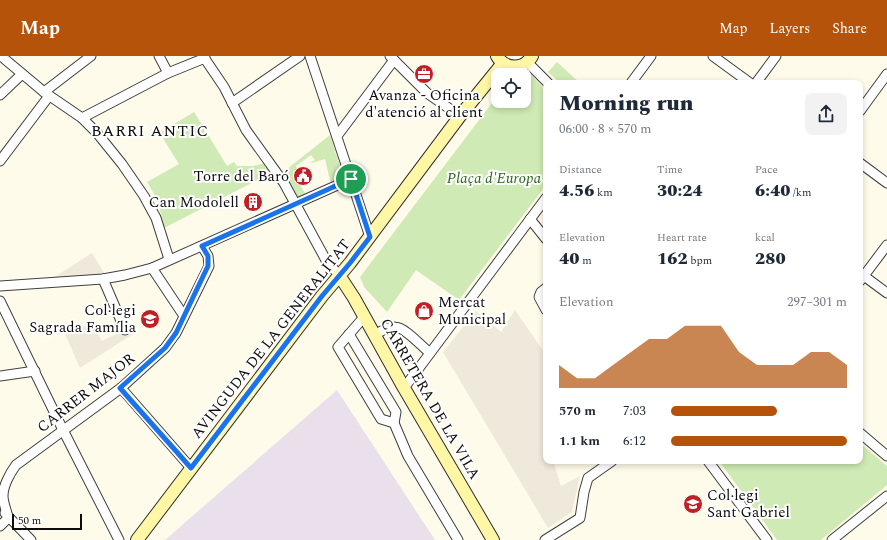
<!DOCTYPE html>
<meta charset="utf-8">
<style>
body{margin:0;font-family:Spectral,serif;background:#f2f2f3;color:#1f2937;height:100vh;display:flex;flex-direction:column;font-size:15px;white-space:nowrap}
*{box-sizing:border-box;margin:0}
p{font-size:13px;color:#747a83}
.icon{flex:none;width:22px;height:22px;fill:none;stroke:currentColor;stroke-width:2;stroke-linecap:round;stroke-linejoin:round}
.map{position:relative;flex:1;overflow:hidden}
.details{position:absolute;left:543px;top:24px;width:320px;height:384px;display:flex;flex-direction:column;background:#fff;border-radius:8px;box-shadow:0 2px 6px #0003}
.details>*{flex:none}
.controls{position:absolute;left:491px;top:12px;display:grid;gap:8px}
.controls a{display:grid;place-items:center;width:40px;height:40px;border-radius:8px;background:#fff;box-shadow:0 2px 6px #0003;font-size:20px}
.scale{position:absolute;left:12px;bottom:10px;width:70px;box-sizing:border-box;padding-left:4px;border:2px solid #0c0c0c;border-top:0;font-size:11px;line-height:14px;white-space:nowrap;color:#0c0c0c;-webkit-text-stroke:3px #fff;paint-order:stroke}
.pin{position:absolute;display:grid;place-items:center;width:34px;height:34px;color:#fff;margin:-17px;border:2px solid #fff;border-radius:50%;box-shadow:0 1px 4px #0007}
.round{display:grid;place-items:center;flex:none;width:42px;height:42px;border-radius:8px;background:#f2f2f3}
.headline{display:flex;align-items:center;justify-content:space-between;height:68px;padding:0 16px}
h1{font-size:22px;font-weight:800;line-height:30px}
.stats{display:grid;grid-template-columns:repeat(3,1fr);gap:6px;height:68px;padding:4px 16px}
.stats div{display:grid;align-content:center}
.stats b{font-size:17px;font-weight:800}
.stats small{font-size:11px;font-weight:400}
.stats p{font-size:11px}
.chart{height:112px;padding:8px 16px}
.chart p{display:flex;justify-content:space-between}
.chart svg{width:100%;height:72px;margin-top:4px;fill:#b45309;opacity:.7}
ul{padding:0 16px;list-style:none;font-size:13px}
li{display:grid;grid-template-columns:64px 48px 1fr;align-items:center;height:30px}
li i{height:10px;border-radius:5px;background:#b45309}
header{display:flex;align-items:center;gap:24px;box-sizing:border-box;height:56px;padding:0 20px;background:#b45309;color:#fff}
header strong{font-size:19px}
nav{display:flex;gap:22px;margin-inline-start:auto;font-size:14px}
.map>svg:first-child{display:block}
.industrial{fill:#eae0eb}
.green{fill:#cfeab4;fill-rule:evenodd}
.plaza{fill:#eee9db}
.lines{fill:none;stroke-linecap:round;stroke-linejoin:round}
.street-casing{stroke:#3f3f3f;stroke-width:11}
.secondary-casing{stroke:#2e2e2e;stroke-width:14}
.street{stroke:#fff;stroke-width:9}
.secondary{stroke:#fff7a6;stroke-width:12}
.route-casing{stroke:#fff;stroke-width:8}
.route{stroke:#1a73e8;stroke-width:5}
.labels{text-anchor:middle;dominant-baseline:central;stroke-width:4;stroke-linejoin:round;paint-order:stroke}
.poi-label{font-size:15px;fill:#0c0c0c;stroke:#fff;text-anchor:end}
.park-label{font-size:15px;font-style:italic;fill:#29651b;stroke:#fff}
.street-label{font-size:15px;fill:#0c0c0c;stroke:#fff}
.neighbourhood-label{font-size:16px;letter-spacing:1px;fill:#0c0c0c;stroke:#fff}
</style>
<header>
<strong>Map</strong>
<nav><a>Map</a><a>Layers</a><a>Share</a></nav>
</header>
<div class="map">
<svg width="887" height="484" viewBox="0 0 887 484">
<rect width="100%" height="100%" fill="#fffbeb"/>
<!-- industrial -->
<polygon class="industrial" points="337,334 435,484 165,484 173,477"/>
<!-- green -->
<g class="green">
<polygon points="557,6 580,27 560,27 548,16"/>
<polygon points="527,15 546,34 546,129 459,244 416,214 387,256 364,231 360,221 498,39 498,45 524,45 524,19 521,19"/>
<polygon points="194,56 227,110 234,106 237,110 253,110 265,107 270,114 263,117 265,120 164,172 158,145 147,126 179,108 164,84 161,76"/>
<path d="M330,79L344,123C333,130 311,143 297,142L282,117ZM311,99L315,104L311,106L312,107L325,103L331,129L306,139L293,116L297,113L296,110Z"/>
<polygon points="860,387 887,410 887,429 821,484 777,484 719,405 860,405"/>
</g>
<!-- plaza -->
<g class="plaza">
<polygon points="92,197 106,220 50,224"/>
<polygon points="515,254 546,299 546,405 553,405 561,430 580,420 572,456 548,472 443,296 476,255 501,276"/>
<polygon points="92,267 102,285 129,272 133,278 80,312 65,278"/>
</g>
<g class="lines">
<defs>
<g id="street">
<polyline points="1,0 44,36 82,62 97,77 122,108 144,140 156,162 169,203"/>
<polyline points="159,0 168,17"/>
<polyline points="203,0 224,31 246,74 284,127 327,206 339,219"/>
<polyline points="310,0 370,181"/>
<polyline points="390,0 427,37 460,60"/>
<polyline points="713,0 750,27"/>
<polyline points="527,6 548,27"/>
<polyline points="631,27 651,0"/>
<polyline points="756,27 776,0"/>
<polyline points="44,36 91,0"/>
<polyline points="0,39 22,18"/>
<polyline points="232,47 300,0"/>
<polyline points="860,55 887,18"/>
<polyline points="82,62 168,17 205,2"/>
<polyline points="337,80 394,4"/>
<polyline points="0,105 49,40"/>
<polyline points="860,107 887,127"/>
<polyline points="530,163 546,183"/>
<polyline points="152,212 184,260"/>
<polyline points="864,220 887,237"/>
<polyline points="103,223 125,274"/>
<polyline points="860,225 887,189"/>
<polyline points="0,230 103,223 125,219 152,212 351,123"/>
<polyline points="546,232 541,236 539,241 546,254"/>
<polyline points="0,245 63,374 119,484"/>
<polyline points="364,261 338,291 381,363 394,367"/>
<polyline points="349,278 396,356 394,367 408,400 458,484"/>
<path d="M374,279C380,276 388,270 395,271C405,271 422,291 430,297"/>
<polyline points="0,320 35,315"/>
<polyline points="121,332 191,412"/>
<polyline points="404,332 546,142"/>
<polyline points="860,377 887,400"/>
<polyline points="708,405 767,484"/>
<polyline points="5,457 31,484"/>
<path d="M0,470L8,462C7,455 3,447 3,440C3,430 10,417 16,409L121,332L165,292L176,277L209,210L208,200L202,190"/>
<polyline points="545,484 580,462 584,436 588,422 612,405"/>
<polyline points="832,484 887,440"/>
</g>
<g id="secondary">
<path d="M497,0C505,14 524,14 532,0"/>
<polyline points="339,219 354,242 404,332 493,484"/>
<polyline points="137,484 322,240 350,207 460,60 503,7"/>
</g>
</defs>
<!-- street casing -->
<use href="#street" class="street-casing"/>
<!-- secondary casing -->
<use href="#secondary" class="secondary-casing"/>
<!-- street -->
<use href="#street" class="street"/>
<!-- secondary -->
<use href="#secondary" class="secondary"/>
</g>
<g class="lines">
<defs>
<polygon id="route" points="351,123 370,181 350,207 322,240 191,412 120,332 165,292 176,277 208,210 208,200 202,190"/>
</defs>
<!-- route casing -->
<use href="#route" class="route-casing"/>
<!-- route -->
<use href="#route" class="route"/>
</g>
<!-- icons -->
<defs>
<symbol id="office-disc" viewBox="-11 -11 22 22"><circle r="9.5" fill="#c02025" stroke="#fff"/><path d="M-6-3h4V-5.5h4V-3h4V5H-6ZM-1-4.5V-3h2v-1.5ZM-6 0V1H6V0Z" fill="#fff"/></symbol>
<symbol id="civic-disc" viewBox="-11 -11 22 22"><circle r="9.5" fill="#c02025" stroke="#fff"/><path d="M-.6-6.5H3V-4.5H.6V-3L4-1V1h2V6H-6V1h2V-1L-.6-3ZM-1.2 2.5V6h2.4V2.5Z" fill="#fff"/></symbol>
<symbol id="building-disc" viewBox="-11 -11 22 22"><circle r="9.5" fill="#c02025" stroke="#fff"/><path d="M-4-6H4V6H1V3H-1V6H-4ZM-2.5-4.3h1.7v1.8h-1.7ZM.8-4.3h1.7v1.8H.8ZM-2.5-1h1.7V.8h-1.7ZM.8-1h1.7V.8H.8Z" fill="#fff"/></symbol>
<symbol id="shop-disc" viewBox="-11 -11 22 22"><circle r="9.5" fill="#c02025" stroke="#fff"/><path d="M-5-2.5h2.3a2.7 3.5 0 0 1 5.4 0H5L5.5 6h-11ZM-1.5-2.5h3a1.5 2.3 0 0 0-3 0Z" fill="#fff"/></symbol>
<symbol id="school-disc" viewBox="-11 -11 22 22"><circle r="9.5" fill="#c02025" stroke="#fff"/><path d="M0-5L7-2L0 1L-7-2ZM-4 1L0 2.5L4 1V4Q0 6-4 4Z" fill="#fff"/></symbol>
</defs>
<g fill-rule="evenodd">
<use href="#office-disc" x="413" y="7" width="22" height="22"/>
<use href="#civic-disc" x="292" y="109" width="22" height="22"/>
<use href="#building-disc" x="242" y="135" width="22" height="22"/>
<use href="#shop-disc" x="413" y="244" width="22" height="22"/>
<use href="#school-disc" x="139" y="252" width="22" height="22"/>
<use href="#school-disc" x="682" y="437" width="22" height="22"/>
</g>
<g class="labels">
<!-- poi labels -->
<g class="poi-label">
<text x="424" y="39" text-anchor="middle">Avanza - Oficina<tspan x="424" dy="17">d'atenció al client</tspan></text>
<text x="289" y="120">Torre del Baró</text>
<text x="239" y="146">Can Modolell</text>
<text x="438" y="246" text-anchor="start">Mercat<tspan x="438" dy="17">Municipal</tspan></text>
<text x="136" y="254">Col·legi<tspan x="136" dy="17">Sagrada Família</tspan></text>
<text x="707" y="439" text-anchor="start">Col·legi<tspan x="707" dy="17">Sant Gabriel</tspan></text>
</g>
<!-- park labels -->
<g class="park-label">
<text x="494" y="122">Plaça d'Europa</text>
</g>
<!-- street labels -->
<g class="street-label">
<text transform="translate(271 283) rotate(-52)">AVINGUDA DE LA GENERALITAT</text>
<text transform="translate(86 337) rotate(-38)">CARRER MAJOR</text>
<text transform="translate(430 343) rotate(60)">CARRETERA DE LA VILA</text>
</g>
<!-- neighbourhood labels -->
<g class="neighbourhood-label">
<text x="150" y="75">BARRI ANTIC</text>
</g>
</g>
</svg>
<div class="controls">
<a><svg class="icon" aria-label="locate" viewBox="0 0 24 24"><circle cx="12" cy="12" r="6"/><path d="M12 2v4M12 18v4M2 12h4M18 12h4"/></svg></a>
</div>
<div class="scale">50 m</div>
<div class="pin" style="left:351px;top:123px;background:#1e9e55"><svg class="icon" aria-label="arrive" viewBox="0 0 24 24"><path d="M6 21V4h12l-3 4 3 4H6"/></svg></div>
<section class="details">
<div class="headline"><div><h1>Morning run</h1><p>06:00 · 8 × 570 m</p></div><a class="round"><svg class="icon" aria-label="share" viewBox="0 0 24 24"><path d="M12 15V3M7 8l5-5 5 5M5 13v7h14v-7"/></svg></a></div>
<div class="stats">
<div><p>Distance</p><b>4.56<small> km</small></b></div>
<div><p>Time</p><b>30:24</b></div>
<div><p>Pace</p><b>6:40<small> /km</small></b></div>
</div>
<div class="stats">
<div><p>Elevation</p><b>40<small> m</small></b></div>
<div><p>Heart rate</p><b>162<small> bpm</small></b></div>
<div><p>kcal</p><b>280</b></div>
</div>
<div class="chart"><p><span>Elevation</span>297–301 m</p>
<svg viewBox="0 0 160 44" preserveAspectRatio="none"><path d="M0 44V30L10 38L20 38L30 30L40 22L50 14L60 14L70 6L80 6L90 6L100 22L110 30L120 30L130 30L140 22L150 22L160 30V44z"/></svg>
</div>
<ul>
<li><b>570 m</b>7:03<i style="width:60%"></i></li>
<li><b>1.1 km</b>6:12<i style="width:100%"></i></li>
</ul>
</section>
</div>
